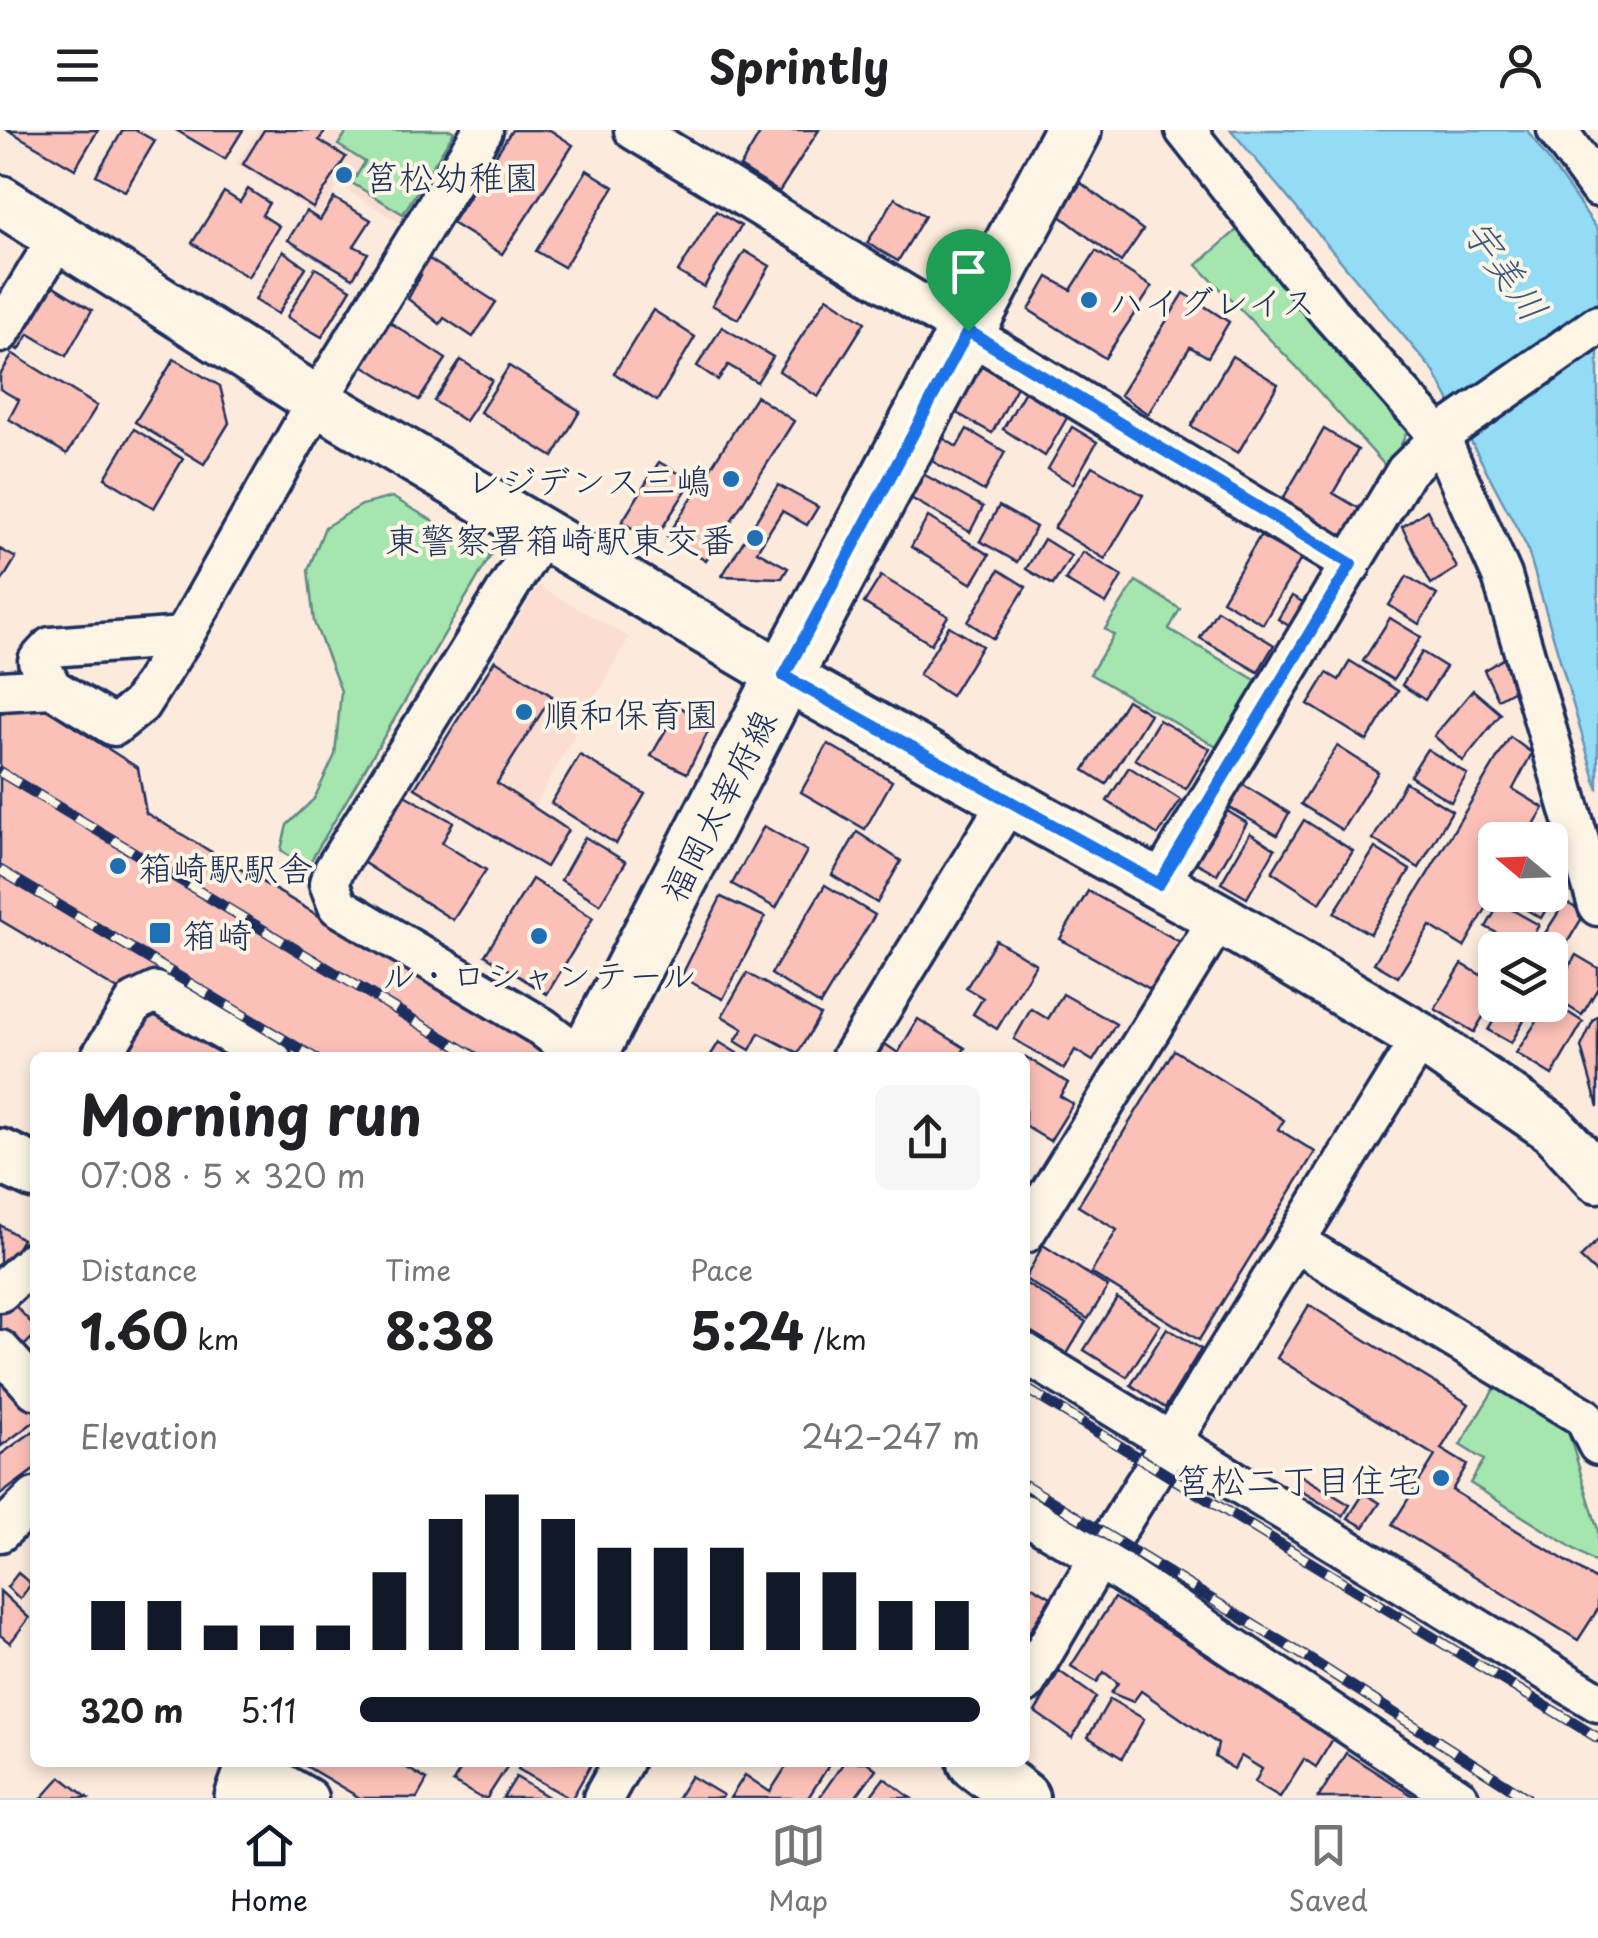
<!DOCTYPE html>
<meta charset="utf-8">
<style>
body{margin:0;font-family:"Playpen Sans","Klee One",sans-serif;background:#f6f6f6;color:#202124;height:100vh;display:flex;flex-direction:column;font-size:38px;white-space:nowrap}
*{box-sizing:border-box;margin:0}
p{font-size:32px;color:#757577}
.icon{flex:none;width:55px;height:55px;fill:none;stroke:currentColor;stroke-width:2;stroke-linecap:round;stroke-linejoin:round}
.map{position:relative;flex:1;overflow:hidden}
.sheet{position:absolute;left:30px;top:922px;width:1000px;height:715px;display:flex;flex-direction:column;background:#fff;border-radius:15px;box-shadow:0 5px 15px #0003}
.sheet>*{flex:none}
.needle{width:65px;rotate:289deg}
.controls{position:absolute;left:1478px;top:692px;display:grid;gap:20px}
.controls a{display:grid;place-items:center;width:90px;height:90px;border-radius:15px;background:#fff;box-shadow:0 5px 15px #0003;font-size:50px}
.pin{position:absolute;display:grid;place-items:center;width:85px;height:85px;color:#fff;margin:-102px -42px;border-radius:50% 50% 50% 0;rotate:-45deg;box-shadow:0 0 10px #0007}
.pin .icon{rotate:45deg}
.round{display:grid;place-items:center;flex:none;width:105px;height:105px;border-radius:15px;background:#f6f6f6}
.head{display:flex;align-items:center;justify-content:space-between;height:170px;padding:0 50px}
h1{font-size:55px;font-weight:700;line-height:75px}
.stats{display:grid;grid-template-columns:repeat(3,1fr);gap:15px;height:170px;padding:10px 50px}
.stats div{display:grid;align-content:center}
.stats b{font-size:50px;font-weight:700}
.stats small{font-size:28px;font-weight:400}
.stats p{font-size:28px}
.chart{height:280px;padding:20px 50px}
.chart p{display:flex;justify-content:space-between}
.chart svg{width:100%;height:180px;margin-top:10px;stroke:#111827;stroke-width:6}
ul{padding:0 50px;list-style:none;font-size:32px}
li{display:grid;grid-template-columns:160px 120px 1fr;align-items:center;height:75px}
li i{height:25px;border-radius:12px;background:#111827}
header{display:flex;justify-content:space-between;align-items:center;height:130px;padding:0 50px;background:#fff;font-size:45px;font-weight:700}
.tabs{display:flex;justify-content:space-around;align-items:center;height:140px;border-top:2px solid #e0e0e0;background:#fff;font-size:28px;color:#757577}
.tabs a{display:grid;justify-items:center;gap:5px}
.tabs .selected{color:#111827}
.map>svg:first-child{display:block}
.built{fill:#fcddd1}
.green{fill:#a5e6af;stroke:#608a86;stroke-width:2.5}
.water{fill:#94dbf6;stroke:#6496b9;stroke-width:2.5}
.building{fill:#fbc0b8;stroke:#1b2f5e;stroke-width:2.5}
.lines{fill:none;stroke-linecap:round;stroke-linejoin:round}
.minor-casing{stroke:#1b2f5e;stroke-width:45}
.tertiary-casing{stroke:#1b2f5e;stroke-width:55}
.secondary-casing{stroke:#1b2f5e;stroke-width:60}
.primary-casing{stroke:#1b2f5e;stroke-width:62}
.minor{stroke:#fcf5e5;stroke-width:38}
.tertiary{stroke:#fcf5e5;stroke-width:48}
.secondary{stroke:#fcf5e5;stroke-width:52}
.primary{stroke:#fcf5e5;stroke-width:55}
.rail-casing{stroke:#1b2f5e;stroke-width:11}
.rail{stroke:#fcf5e5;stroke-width:8;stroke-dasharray:22;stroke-linecap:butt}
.route-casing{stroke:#fff;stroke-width:20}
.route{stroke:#1a73e8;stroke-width:12}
.poi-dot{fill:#1f6fb2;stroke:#fcf5e5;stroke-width:4}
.labels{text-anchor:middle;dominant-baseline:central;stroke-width:8;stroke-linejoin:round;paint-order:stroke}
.poi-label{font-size:35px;fill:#1b2f5e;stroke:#fcf5e5;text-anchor:start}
.street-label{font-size:35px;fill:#1b2f5e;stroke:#fcf5e5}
.water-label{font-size:38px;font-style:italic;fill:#395a84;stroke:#fcf5e5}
</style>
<header><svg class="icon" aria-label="menu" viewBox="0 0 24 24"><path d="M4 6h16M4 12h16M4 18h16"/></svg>Sprintly<svg class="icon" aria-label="person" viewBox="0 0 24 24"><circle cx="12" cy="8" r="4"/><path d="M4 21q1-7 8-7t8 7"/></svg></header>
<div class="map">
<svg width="1598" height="1668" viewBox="0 0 1598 1668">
<rect width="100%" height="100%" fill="#fceadc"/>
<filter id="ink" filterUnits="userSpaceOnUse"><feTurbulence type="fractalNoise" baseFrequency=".01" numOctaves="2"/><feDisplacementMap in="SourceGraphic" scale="20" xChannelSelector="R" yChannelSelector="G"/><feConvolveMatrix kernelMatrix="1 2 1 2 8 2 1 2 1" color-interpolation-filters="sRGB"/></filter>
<g filter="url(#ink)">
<!-- built -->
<g class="built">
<polygon points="259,0 462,0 403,95 339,55 319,85 237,34"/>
<polygon points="538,456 629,507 534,677 568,700 546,737 415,658"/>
</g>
<!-- green -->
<g class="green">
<polygon points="348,0 451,0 454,2 403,84 352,53 365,32 338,15"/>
<polygon points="1246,92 1408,300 1389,340 1296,236 1197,135"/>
<polygon points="392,367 491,425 306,739 281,720 287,695 314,669 335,625 341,561 314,492 308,440 325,397 362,375"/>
<polygon points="1136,451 1180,479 1169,499 1262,554 1222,620 1090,544 1114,505 1105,499"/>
<polygon points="1496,1256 1567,1298 1598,1400 1598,1434 1470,1353 1484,1330 1460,1315"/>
</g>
<!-- water -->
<polygon class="water" points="1231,0 1527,0 1598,100 1598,660 1527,417 1434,242"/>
<!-- building -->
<g class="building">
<polygon points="8,0 98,0 75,39"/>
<polygon points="123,0 135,0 155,11 125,61 96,45"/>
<polygon points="176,0 243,0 225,29"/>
<polygon points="264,0 326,0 319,10 346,27 313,78 243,34"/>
<polygon points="512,0 550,0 573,15 502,124 452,93"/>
<polygon points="762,0 819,0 779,62 740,37"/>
<polygon points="587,40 614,57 564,137 536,121"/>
<polygon points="1081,53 1143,100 1121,132 1059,85"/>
<polygon points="248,59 269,73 262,85 279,96 248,147 192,113 224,62 240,72"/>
<polygon points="334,68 371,90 354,116 368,123 353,148 288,110 306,81 320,90"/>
<polygon points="895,68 925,86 898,131 867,113"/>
<polygon points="716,81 741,96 704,157 678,142"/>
<polygon points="283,121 306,137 278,184 255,170"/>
<polygon points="745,121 770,136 738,189 712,175"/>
<polygon points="1096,121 1152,157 1105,228 1029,180 1048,147 1071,160"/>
<polygon points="423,125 496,172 473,207 444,188 440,194 408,169 421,145 413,140"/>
<polygon points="315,138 351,159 322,207 287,187"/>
<polygon points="41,148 92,180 66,226 29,204 19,220 3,210"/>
<polygon points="1184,163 1229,192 1208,227 1190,217 1148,284 1120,265"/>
<polygon points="827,167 865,192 818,267 779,241"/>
<polygon points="653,180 695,207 657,271 614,243"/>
<polygon points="385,189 446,229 419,270 356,231"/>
<polygon points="722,197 773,227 757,252 728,235 718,250 697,236"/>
<polygon points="13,224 97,276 67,324 9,289 19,270 0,259 0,245"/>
<polygon points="1232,226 1278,254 1238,323 1191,296"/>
<polygon points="174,229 220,256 229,293 204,334 135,292"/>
<polygon points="461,230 492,250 465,291 434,271"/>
<polygon points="984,231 1020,251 992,303 955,282"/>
<polygon points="509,236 580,281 553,327 480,282"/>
<polygon points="1025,261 1068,286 1045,326 1003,299"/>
<polygon points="756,266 794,291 706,431 667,407"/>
<polygon points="1072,297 1097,312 1073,354 1048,339"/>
<polygon points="134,299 183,329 154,378 105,348"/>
<polygon points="967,299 1005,322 984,361 932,331 943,308 957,317"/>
<polygon points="1324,299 1358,320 1333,363 1365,382 1344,417 1278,377"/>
<polygon points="659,332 692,351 654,411 622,392"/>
<polygon points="1092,336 1143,365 1105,429 1054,398"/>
<polygon points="923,344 983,377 970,402 909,367"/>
<polygon points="778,355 818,377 807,395 782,381 757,421 788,438 782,448 722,446"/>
<polygon points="999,376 1036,397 1017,432 980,411"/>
<polygon points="1427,380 1457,438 1431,454 1402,397"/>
<polygon points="928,387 989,425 972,454 911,417"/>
<polygon points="1260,406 1301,429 1263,494 1222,470"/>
<polygon points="1044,409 1071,426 1053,455 1026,439"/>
<polygon points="0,419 16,428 0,454"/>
<polygon points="1083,422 1122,446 1106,474 1065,450"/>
<polygon points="999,440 1026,457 994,509 968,492"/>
<polygon points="881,446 948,486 931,514 864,473"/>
<polygon points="1407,446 1437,465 1419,494 1389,475"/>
<polygon points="1292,466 1308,475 1294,499 1278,489"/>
<polygon points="1217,480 1274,515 1258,542 1200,508"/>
<polygon points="1390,488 1421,507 1393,550 1363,531"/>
<polygon points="949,496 982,516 951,566 919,545"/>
<polygon points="1422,522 1446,537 1425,570 1402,555"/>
<polygon points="1505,528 1518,558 1498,569 1484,540"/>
<polygon points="495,530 552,566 497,653 568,700 546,737 415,658"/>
<polygon points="1350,531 1398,561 1367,611 1308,574 1327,543 1339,550"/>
<polygon points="1473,560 1501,584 1463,631 1434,606"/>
<polygon points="1127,570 1150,584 1106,654 1084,640"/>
<polygon points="40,575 138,638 146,683 558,928 310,928 169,847 123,863 0,790 0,583"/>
<polygon points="679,577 712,594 687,643 651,626"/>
<polygon points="1159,590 1210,619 1186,659 1135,629"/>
<polygon points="1510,607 1532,623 1513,659 1544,678 1525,710 1495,710 1495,763 1464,817 1430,796 1398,847 1374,833"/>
<polygon points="828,614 892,651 865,699 801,662"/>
<polygon points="1337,616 1378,642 1342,700 1301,674"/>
<polygon points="1427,619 1467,644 1451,672 1410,646"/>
<polygon points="580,625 645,664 616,714 551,673"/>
<polygon points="1129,637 1181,670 1158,705 1107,671"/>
<polygon points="1237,651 1289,683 1277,705 1223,674"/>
<polygon points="1405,652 1452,681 1419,738 1373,709"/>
<polygon points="399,662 453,692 442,713 486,740 453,790 361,731"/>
<polygon points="1219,676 1247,693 1217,744 1188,728"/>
<polygon points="1304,690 1353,721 1320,773 1272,742"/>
<polygon points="764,696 807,721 776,778 732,754"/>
<polygon points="857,702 901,731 877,773 832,745"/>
<polygon points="1250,703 1275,719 1247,768 1221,753"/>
<polygon points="585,707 626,732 600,774 561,750"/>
<polygon points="1375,718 1410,740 1370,804 1334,783"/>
<polygon points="1550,726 1570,738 1541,788 1506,768 1507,765 1550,765"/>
<polygon points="532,749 593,788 547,864 485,825"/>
<polygon points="825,755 875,785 820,875 771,844"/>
<polygon points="1088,761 1180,812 1152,860 1060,809"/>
<polygon points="721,767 765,787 723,869 681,847"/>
<polygon points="1565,772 1585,783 1561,823 1540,811"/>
<polygon points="1500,773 1539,795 1525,819 1486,797"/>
<polygon points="996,810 1036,834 997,899 973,884 983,868 966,858"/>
<polygon points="1495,823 1495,867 1474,902 1435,879 1462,834 1481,845"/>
<polygon points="1576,825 1598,838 1598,858 1582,885 1551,866"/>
<polygon points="747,843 820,885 798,923 759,903 750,920 735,911 743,899 722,886"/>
<polygon points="1063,864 1116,894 1093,931 1075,920 1064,939 1014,909 1031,879 1048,889"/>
<polygon points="1550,871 1583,892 1552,945 1516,923"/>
<polygon points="1503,875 1533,875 1511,913 1488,900"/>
<polygon points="152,879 231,928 122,928"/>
<polygon points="1598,887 1598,977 1581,917 1594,889"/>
<polygon points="918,889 965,918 959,928 883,928 878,925 885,914 898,923"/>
<polygon points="719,912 745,928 709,928"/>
<polygon points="1174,920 1284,990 1278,999 1315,1022 1199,1210 1091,1143 1117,1100 1078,1076"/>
<polygon points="1026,927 1068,953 1060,966 1073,974 1050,1011 1025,996"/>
<polygon points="0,1095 22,1109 0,1148"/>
<polygon points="1598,1110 1598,1144 1597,1144 1580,1128"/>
<polygon points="1043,1115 1108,1157 1088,1189 1025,1149"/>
<polygon points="1025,1153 1086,1192 1067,1224 1025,1198"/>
<polygon points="1117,1168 1160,1195 1127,1247 1084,1220"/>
<polygon points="10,1170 35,1197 35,1205 18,1222 0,1202 0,1179"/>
<polygon points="1309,1175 1469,1274 1441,1319 1467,1335 1452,1360 1598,1451 1598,1479 1578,1510 1392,1395 1435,1326 1277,1228"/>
<polygon points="1167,1198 1201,1219 1165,1278 1131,1255"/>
<polygon points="0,1232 35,1275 35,1291 1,1316"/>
<polygon points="35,1300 35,1339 0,1365 0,1325"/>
<polygon points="1300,1345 1350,1375 1343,1386 1293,1356"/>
<polygon points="1364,1363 1380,1373 1364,1397 1348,1388"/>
<polygon points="18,1443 31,1454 20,1469 7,1457"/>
<polygon points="1025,1452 1051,1467 1025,1509"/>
<polygon points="0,1461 29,1488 10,1513 0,1505"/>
<polygon points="1114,1468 1336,1604 1316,1637 1304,1629 1280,1667 1255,1652 1262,1639 1241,1626 1234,1639 1215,1627 1218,1614 1141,1561 1133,1572 1111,1563 1118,1553 1104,1542 1097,1552 1071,1536"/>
<polygon points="1059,1541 1096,1567 1072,1608 1035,1582"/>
<polygon points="1110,1569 1144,1589 1122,1628 1088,1607"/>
<polygon points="1346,1623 1416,1668 1318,1668"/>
<polygon points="299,1632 397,1632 427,1650 417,1668 360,1668"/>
<polygon points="465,1632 510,1632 487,1668 481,1668 453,1652"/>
<polygon points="522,1632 592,1632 592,1633 572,1668 569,1668 518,1639"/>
<polygon points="789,1632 831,1632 808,1668 730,1668 745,1645 770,1662"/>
<polygon points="844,1632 867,1632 876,1639 855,1668 819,1668"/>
<polygon points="691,1646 723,1665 722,1668 677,1668"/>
<polygon points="61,1647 88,1668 42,1668"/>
<polygon points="516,1647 550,1668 503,1668"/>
<polygon points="884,1648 911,1668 869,1668"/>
</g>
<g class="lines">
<defs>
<g id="minor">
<polyline points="634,0 1351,435"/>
<polyline points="1185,0 1329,182 1440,307 1502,446 1598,776"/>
<polyline points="1557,0 1598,57"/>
<polyline points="0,203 59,106"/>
<polyline points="543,402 334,740 329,753 338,776 542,897 582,928"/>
<polyline points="183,507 51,517 38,531 52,558 114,596 140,575 183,507 317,271 483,0"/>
<polyline points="0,561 52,558"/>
<polyline points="1159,754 1406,341 1447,301 1598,195"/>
<polyline points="100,928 135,872 156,862 271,928"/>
<polyline points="851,928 1008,672"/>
<polyline points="1025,1103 1219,788"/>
<polyline points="1295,1112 1584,1287 1598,1315"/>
<polyline points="0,1162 35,1130"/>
<polyline points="0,1220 35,1259"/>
<polyline points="1025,1223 1598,1572"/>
<polyline points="1025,1384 1099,1428 1459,1668"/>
<polyline points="0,1402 35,1368"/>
<polyline points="1025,1554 1099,1428 1421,908"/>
<polyline points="255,1638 308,1668"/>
<polyline points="603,1668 623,1632"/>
</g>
<polyline id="tertiary" points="0,70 317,271 784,546 1219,788 1421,908 1552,998 1598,1048"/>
<g id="secondary">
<polyline points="0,1026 35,1042"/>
<polyline points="975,1632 1022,1668"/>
</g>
<g id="primary">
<polyline points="587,928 784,546 1073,0"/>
<polyline points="243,1668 256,1632"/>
</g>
</defs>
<!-- minor casing -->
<use href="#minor" class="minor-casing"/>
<!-- tertiary casing -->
<use href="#tertiary" class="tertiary-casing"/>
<!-- secondary casing -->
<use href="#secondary" class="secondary-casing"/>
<!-- primary casing -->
<use href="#primary" class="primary-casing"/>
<!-- minor -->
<use href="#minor" class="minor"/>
<!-- tertiary -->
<use href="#tertiary" class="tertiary"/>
<!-- secondary -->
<use href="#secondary" class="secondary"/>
<!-- primary -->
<use href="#primary" class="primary"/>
<defs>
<g id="rail">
<polyline points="0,642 477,928"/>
<polyline points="0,740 315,928"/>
<polyline points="1025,1258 1598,1608"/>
<polyline points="1025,1355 1311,1530 1527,1668"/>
</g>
</defs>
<!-- rail casing -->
<use href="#rail" class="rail-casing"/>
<!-- rail -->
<use href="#rail" class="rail"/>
</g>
</g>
<g class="lines" filter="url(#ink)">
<defs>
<polygon id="route" points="968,201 1351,434 1159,754 784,546"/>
</defs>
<!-- route casing -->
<use href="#route" class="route-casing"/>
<!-- route -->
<use href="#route" class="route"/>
</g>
<!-- markers -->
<g class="poi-dot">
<circle cx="344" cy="45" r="10"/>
<circle cx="1089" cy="170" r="10"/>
<circle cx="731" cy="349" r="10"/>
<circle cx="755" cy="408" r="10"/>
<circle cx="524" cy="582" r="10"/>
<circle cx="118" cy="736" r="10"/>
<rect x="148" y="791" width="24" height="24" rx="5"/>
<circle cx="539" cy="806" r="10"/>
<circle cx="1441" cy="1348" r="10"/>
</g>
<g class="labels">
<!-- poi labels -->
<g class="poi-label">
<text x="364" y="45">筥松幼稚園</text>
<text x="1109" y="170">ハイグレイス</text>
<text x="711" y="349" text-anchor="end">レジデンス三嶋</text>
<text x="735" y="408" text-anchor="end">東警察署箱崎駅東交番</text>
<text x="544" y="582">順和保育園</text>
<text x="138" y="736">箱崎駅駅舎</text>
<text x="182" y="803">箱崎</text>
<text x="539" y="843" text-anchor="middle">ル・ロシャンテール</text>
<text x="1421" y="1348" text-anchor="end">筥松二丁目住宅</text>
</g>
<!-- street labels -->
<g class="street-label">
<text transform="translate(717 675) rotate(-63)">福岡太宰府線</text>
</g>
<!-- water labels -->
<g class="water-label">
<text transform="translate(1507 139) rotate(55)">宇美川</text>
</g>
</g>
</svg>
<div class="controls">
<a><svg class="needle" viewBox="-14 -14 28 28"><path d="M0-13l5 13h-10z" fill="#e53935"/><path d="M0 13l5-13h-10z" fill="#757577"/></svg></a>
<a><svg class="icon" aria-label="layers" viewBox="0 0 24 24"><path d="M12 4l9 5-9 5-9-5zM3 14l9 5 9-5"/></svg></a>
</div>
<div class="pin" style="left:968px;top:201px;background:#1e9e55"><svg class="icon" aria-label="arrive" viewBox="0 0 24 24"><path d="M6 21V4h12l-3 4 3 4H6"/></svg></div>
<section class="sheet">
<div class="head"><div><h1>Morning run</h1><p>07:08 · 5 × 320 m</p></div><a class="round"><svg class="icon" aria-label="share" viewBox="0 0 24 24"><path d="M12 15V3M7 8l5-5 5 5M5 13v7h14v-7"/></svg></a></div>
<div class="stats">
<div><p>Distance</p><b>1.60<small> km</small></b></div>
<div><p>Time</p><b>8:38</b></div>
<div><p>Pace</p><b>5:24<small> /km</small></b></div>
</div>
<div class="chart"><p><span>Elevation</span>242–247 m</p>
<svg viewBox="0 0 160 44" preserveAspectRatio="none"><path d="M5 44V32M15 44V32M25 44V38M35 44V38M45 44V38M55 44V25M65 44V12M75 44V6M85 44V12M95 44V19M105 44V19M115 44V19M125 44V25M135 44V25M145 44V32M155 44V32"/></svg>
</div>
<ul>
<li><b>320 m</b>5:11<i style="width:100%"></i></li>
</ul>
</section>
</div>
<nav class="tabs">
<a class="selected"><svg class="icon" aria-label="home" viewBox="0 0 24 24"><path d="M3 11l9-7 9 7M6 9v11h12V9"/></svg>Home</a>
<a><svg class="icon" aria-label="map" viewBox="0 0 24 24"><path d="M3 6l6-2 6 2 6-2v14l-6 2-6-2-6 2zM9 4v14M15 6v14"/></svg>Map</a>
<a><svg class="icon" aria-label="saved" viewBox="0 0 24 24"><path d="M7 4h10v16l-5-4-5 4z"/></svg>Saved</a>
</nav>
